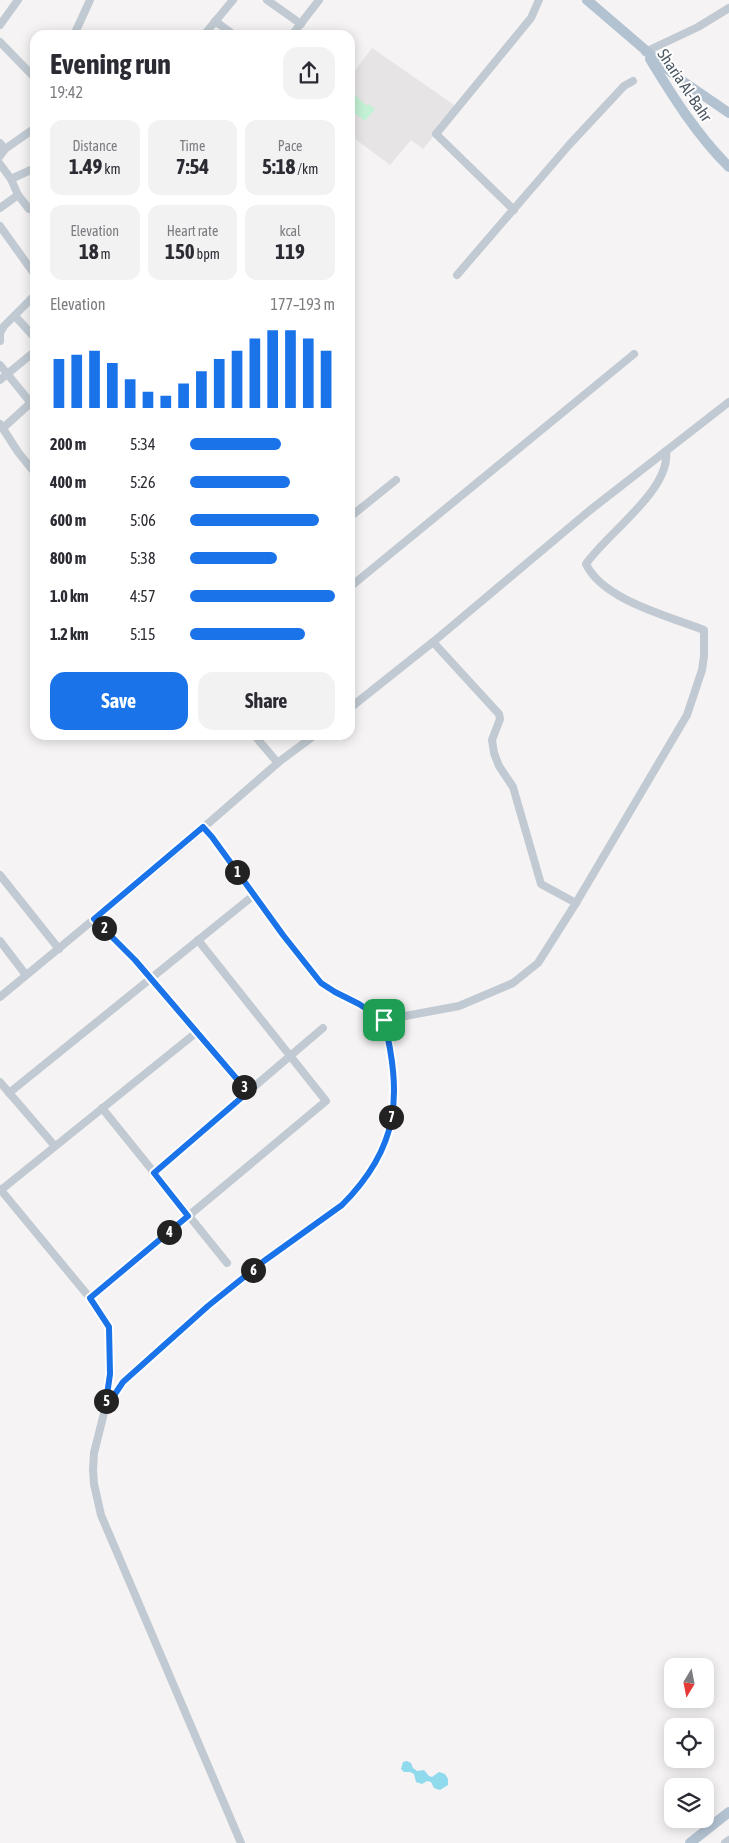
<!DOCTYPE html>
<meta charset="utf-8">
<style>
body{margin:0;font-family:"Asap Condensed",sans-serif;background:#f2f2f3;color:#2b2b33;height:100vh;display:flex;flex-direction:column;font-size:19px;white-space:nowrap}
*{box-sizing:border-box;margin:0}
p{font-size:16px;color:#7c7c81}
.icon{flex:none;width:28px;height:28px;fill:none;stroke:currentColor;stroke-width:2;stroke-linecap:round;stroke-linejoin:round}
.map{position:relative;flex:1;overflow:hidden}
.panel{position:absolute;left:30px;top:30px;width:325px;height:710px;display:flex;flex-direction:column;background:#fff;border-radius:15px;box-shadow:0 2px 12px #0003}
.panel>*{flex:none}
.needle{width:32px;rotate:190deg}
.buttons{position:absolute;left:664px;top:1658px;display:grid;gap:10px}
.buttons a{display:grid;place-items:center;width:50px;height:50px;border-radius:10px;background:#fff;box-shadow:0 2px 12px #0003;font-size:25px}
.pin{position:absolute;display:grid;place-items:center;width:42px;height:42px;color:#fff;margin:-21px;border-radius:10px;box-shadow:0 2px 8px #0006}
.km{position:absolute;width:25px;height:25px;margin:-12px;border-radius:50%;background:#222;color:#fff;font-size:14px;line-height:25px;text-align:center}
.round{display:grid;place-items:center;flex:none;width:52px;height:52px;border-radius:15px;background:#f2f2f3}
.headline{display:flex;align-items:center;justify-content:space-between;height:85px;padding:0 20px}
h1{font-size:28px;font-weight:700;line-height:38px}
.figures{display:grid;grid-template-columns:repeat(3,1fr);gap:8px;height:85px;padding:5px 20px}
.figures div{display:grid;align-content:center;border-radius:12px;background:#f2f2f3;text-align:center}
.figures b{font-size:21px;font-weight:700}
.figures small{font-size:14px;font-weight:400}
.figures p{font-size:14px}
.chart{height:140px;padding:10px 20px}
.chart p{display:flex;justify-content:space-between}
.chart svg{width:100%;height:90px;margin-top:5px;stroke:#1a73e8;stroke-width:6}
.cta{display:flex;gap:10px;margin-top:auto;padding:10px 20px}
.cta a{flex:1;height:58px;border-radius:15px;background:#1a73e8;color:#fff;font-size:20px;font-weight:700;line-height:58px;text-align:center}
.cta a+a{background:#f2f2f3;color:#2b2b33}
ul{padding:0 20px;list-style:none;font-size:16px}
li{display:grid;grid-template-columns:80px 60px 1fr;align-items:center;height:38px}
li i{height:12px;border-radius:6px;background:#1a73e8}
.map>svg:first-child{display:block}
.education{fill:#e6e4e5}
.green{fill:#c3f1d5}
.water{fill:#90daee}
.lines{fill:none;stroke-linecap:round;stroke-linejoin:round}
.minor{stroke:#c1cad2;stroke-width:8}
.major{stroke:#b3c2d1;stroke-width:10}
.route-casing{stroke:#fff;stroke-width:10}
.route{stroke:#1a73e8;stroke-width:6}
.labels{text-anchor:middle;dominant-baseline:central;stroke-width:4;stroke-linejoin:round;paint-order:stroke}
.street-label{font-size:16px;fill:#4a5661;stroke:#fff}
</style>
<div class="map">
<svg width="729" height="1843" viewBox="0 0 729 1843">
<rect width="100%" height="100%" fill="#f5f3f3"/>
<!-- education -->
<polygon class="education" points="372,48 457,107 423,149 411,140 390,165 350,135 350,77"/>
<!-- green -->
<polygon class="green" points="354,94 367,106 368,104 375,109 365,121 350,110 350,99"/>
<!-- water -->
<polygon class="water" points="407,1761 411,1763 413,1768 417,1771 424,1770 429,1776 432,1777 439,1772 445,1774 448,1779 448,1785 440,1790 434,1788 431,1782 427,1781 422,1784 416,1782 414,1774 410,1772 404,1772 401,1769 403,1762"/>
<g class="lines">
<!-- minor -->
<g class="minor">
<polyline points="267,0 301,24"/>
<polyline points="215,21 234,35"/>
<polyline points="0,25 18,0"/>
<polyline points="74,35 90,0"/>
<polyline points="204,35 233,0"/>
<polyline points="292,35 319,0"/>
<polyline points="0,42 35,78"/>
<polyline points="645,52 698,27 729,8"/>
<polyline points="0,143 5,149 0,156"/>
<polyline points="5,149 35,128"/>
<polyline points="0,164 11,179 18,195 0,208"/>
<polyline points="11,179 35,168"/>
<polyline points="18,195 29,209 35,206"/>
<polyline points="514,210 436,134 531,18 539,0"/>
<polyline points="0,226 35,275"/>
<polyline points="457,275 569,145 624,86 633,81"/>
<polyline points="15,316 35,338"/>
<polyline points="0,341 0,333 4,326 35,295"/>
<polyline points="0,365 35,408"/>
<polyline points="0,380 34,352"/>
<polyline points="0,424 18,452 35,473"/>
<polyline points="3,428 35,399"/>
<polyline points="350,517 396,480"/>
<polyline points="350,587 634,354"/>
<polyline points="433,642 499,714 500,719 492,740 494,753 499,766 513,787 541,884 576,903"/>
<polyline points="350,708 433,642 589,511 729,402"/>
<polyline points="254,735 278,763"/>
<path d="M203,827L212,837L283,935L321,983L335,992L359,1004L384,1020C401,1097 400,1147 342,1205L238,1281L208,1306L123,1382L105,1409L94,1453L93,1470L94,1484L101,1515L241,1843"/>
<polyline points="0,875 59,949"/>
<polyline points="94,919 135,960 249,1092"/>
<polyline points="0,941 26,975"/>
<polyline points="0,997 173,854 280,761 315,735"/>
<path d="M384,1020L459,1006L513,983L538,963L576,903L687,715L702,670L704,656V630C668,616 603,600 586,564C607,533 671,490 666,451"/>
<polyline points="0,1082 54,1145"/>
<polyline points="9,1093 254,895"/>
<polyline points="102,1108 227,1263"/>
<polyline points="153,1173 323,1028"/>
<polyline points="0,1189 90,1298 109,1327 110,1374 106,1404"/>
<polyline points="1,1190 197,1032"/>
<polyline points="90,1298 326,1101 198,940"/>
<polyline points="725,1843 729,1840"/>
</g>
<!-- major -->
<g class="major">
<polyline points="587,0 678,78 729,113"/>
<path d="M650,59C673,97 697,135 729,167"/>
<polyline points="690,1843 729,1812"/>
</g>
</g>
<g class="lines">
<defs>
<path id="route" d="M203,827L212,837L283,935L321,983L335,992L359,1004L384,1020C402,1096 400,1147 342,1205L264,1261L208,1306L123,1382L105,1409L110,1374L109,1327L90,1298L188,1216L154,1173L248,1092L135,960L94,919Z"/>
</defs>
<!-- route casing -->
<use href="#route" class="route-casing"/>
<!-- route -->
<use href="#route" class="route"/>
</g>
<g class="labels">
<!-- street labels -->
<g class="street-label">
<text transform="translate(685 85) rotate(56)">Sharia Al-Bahr</text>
</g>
</g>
</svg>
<div class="buttons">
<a><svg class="needle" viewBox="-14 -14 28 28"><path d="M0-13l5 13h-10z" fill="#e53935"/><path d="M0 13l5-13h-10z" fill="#7c7c81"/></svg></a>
<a><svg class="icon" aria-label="locate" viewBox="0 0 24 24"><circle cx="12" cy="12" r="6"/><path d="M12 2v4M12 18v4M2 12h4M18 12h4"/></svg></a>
<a><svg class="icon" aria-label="layers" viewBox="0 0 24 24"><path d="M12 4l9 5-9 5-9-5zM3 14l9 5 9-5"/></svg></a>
</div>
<div class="pin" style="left:384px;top:1020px;background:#1e9e55"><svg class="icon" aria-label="arrive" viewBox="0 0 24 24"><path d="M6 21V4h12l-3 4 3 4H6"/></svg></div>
<b class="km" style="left:237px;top:872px">1</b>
<b class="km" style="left:104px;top:928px">2</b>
<b class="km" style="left:244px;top:1087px">3</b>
<b class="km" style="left:169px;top:1232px">4</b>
<b class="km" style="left:106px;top:1401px">5</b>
<b class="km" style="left:253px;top:1270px">6</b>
<b class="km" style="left:391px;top:1117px">7</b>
<section class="panel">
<div class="headline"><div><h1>Evening run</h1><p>19:42</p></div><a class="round"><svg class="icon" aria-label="share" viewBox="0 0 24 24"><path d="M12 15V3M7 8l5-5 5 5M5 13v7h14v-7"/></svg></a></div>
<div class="figures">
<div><p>Distance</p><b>1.49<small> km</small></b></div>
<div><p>Time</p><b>7:54</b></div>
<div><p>Pace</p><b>5:18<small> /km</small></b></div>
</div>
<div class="figures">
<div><p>Elevation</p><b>18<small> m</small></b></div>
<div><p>Heart rate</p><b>150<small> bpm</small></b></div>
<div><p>kcal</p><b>119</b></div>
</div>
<div class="chart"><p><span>Elevation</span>177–193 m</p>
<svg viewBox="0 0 160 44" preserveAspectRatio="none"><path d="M5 44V20M15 44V18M25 44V16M35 44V22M45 44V30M55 44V36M65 44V38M75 44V32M85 44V26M95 44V20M105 44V16M115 44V10M125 44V6M135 44V6M145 44V10M155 44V16"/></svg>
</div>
<ul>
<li><b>200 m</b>5:34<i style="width:63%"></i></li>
<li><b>400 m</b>5:26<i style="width:69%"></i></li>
<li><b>600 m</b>5:06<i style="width:89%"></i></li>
<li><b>800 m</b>5:38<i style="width:60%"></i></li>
<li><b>1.0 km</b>4:57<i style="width:100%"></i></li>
<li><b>1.2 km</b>5:15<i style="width:79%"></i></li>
</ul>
<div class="cta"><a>Save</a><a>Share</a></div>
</section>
</div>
